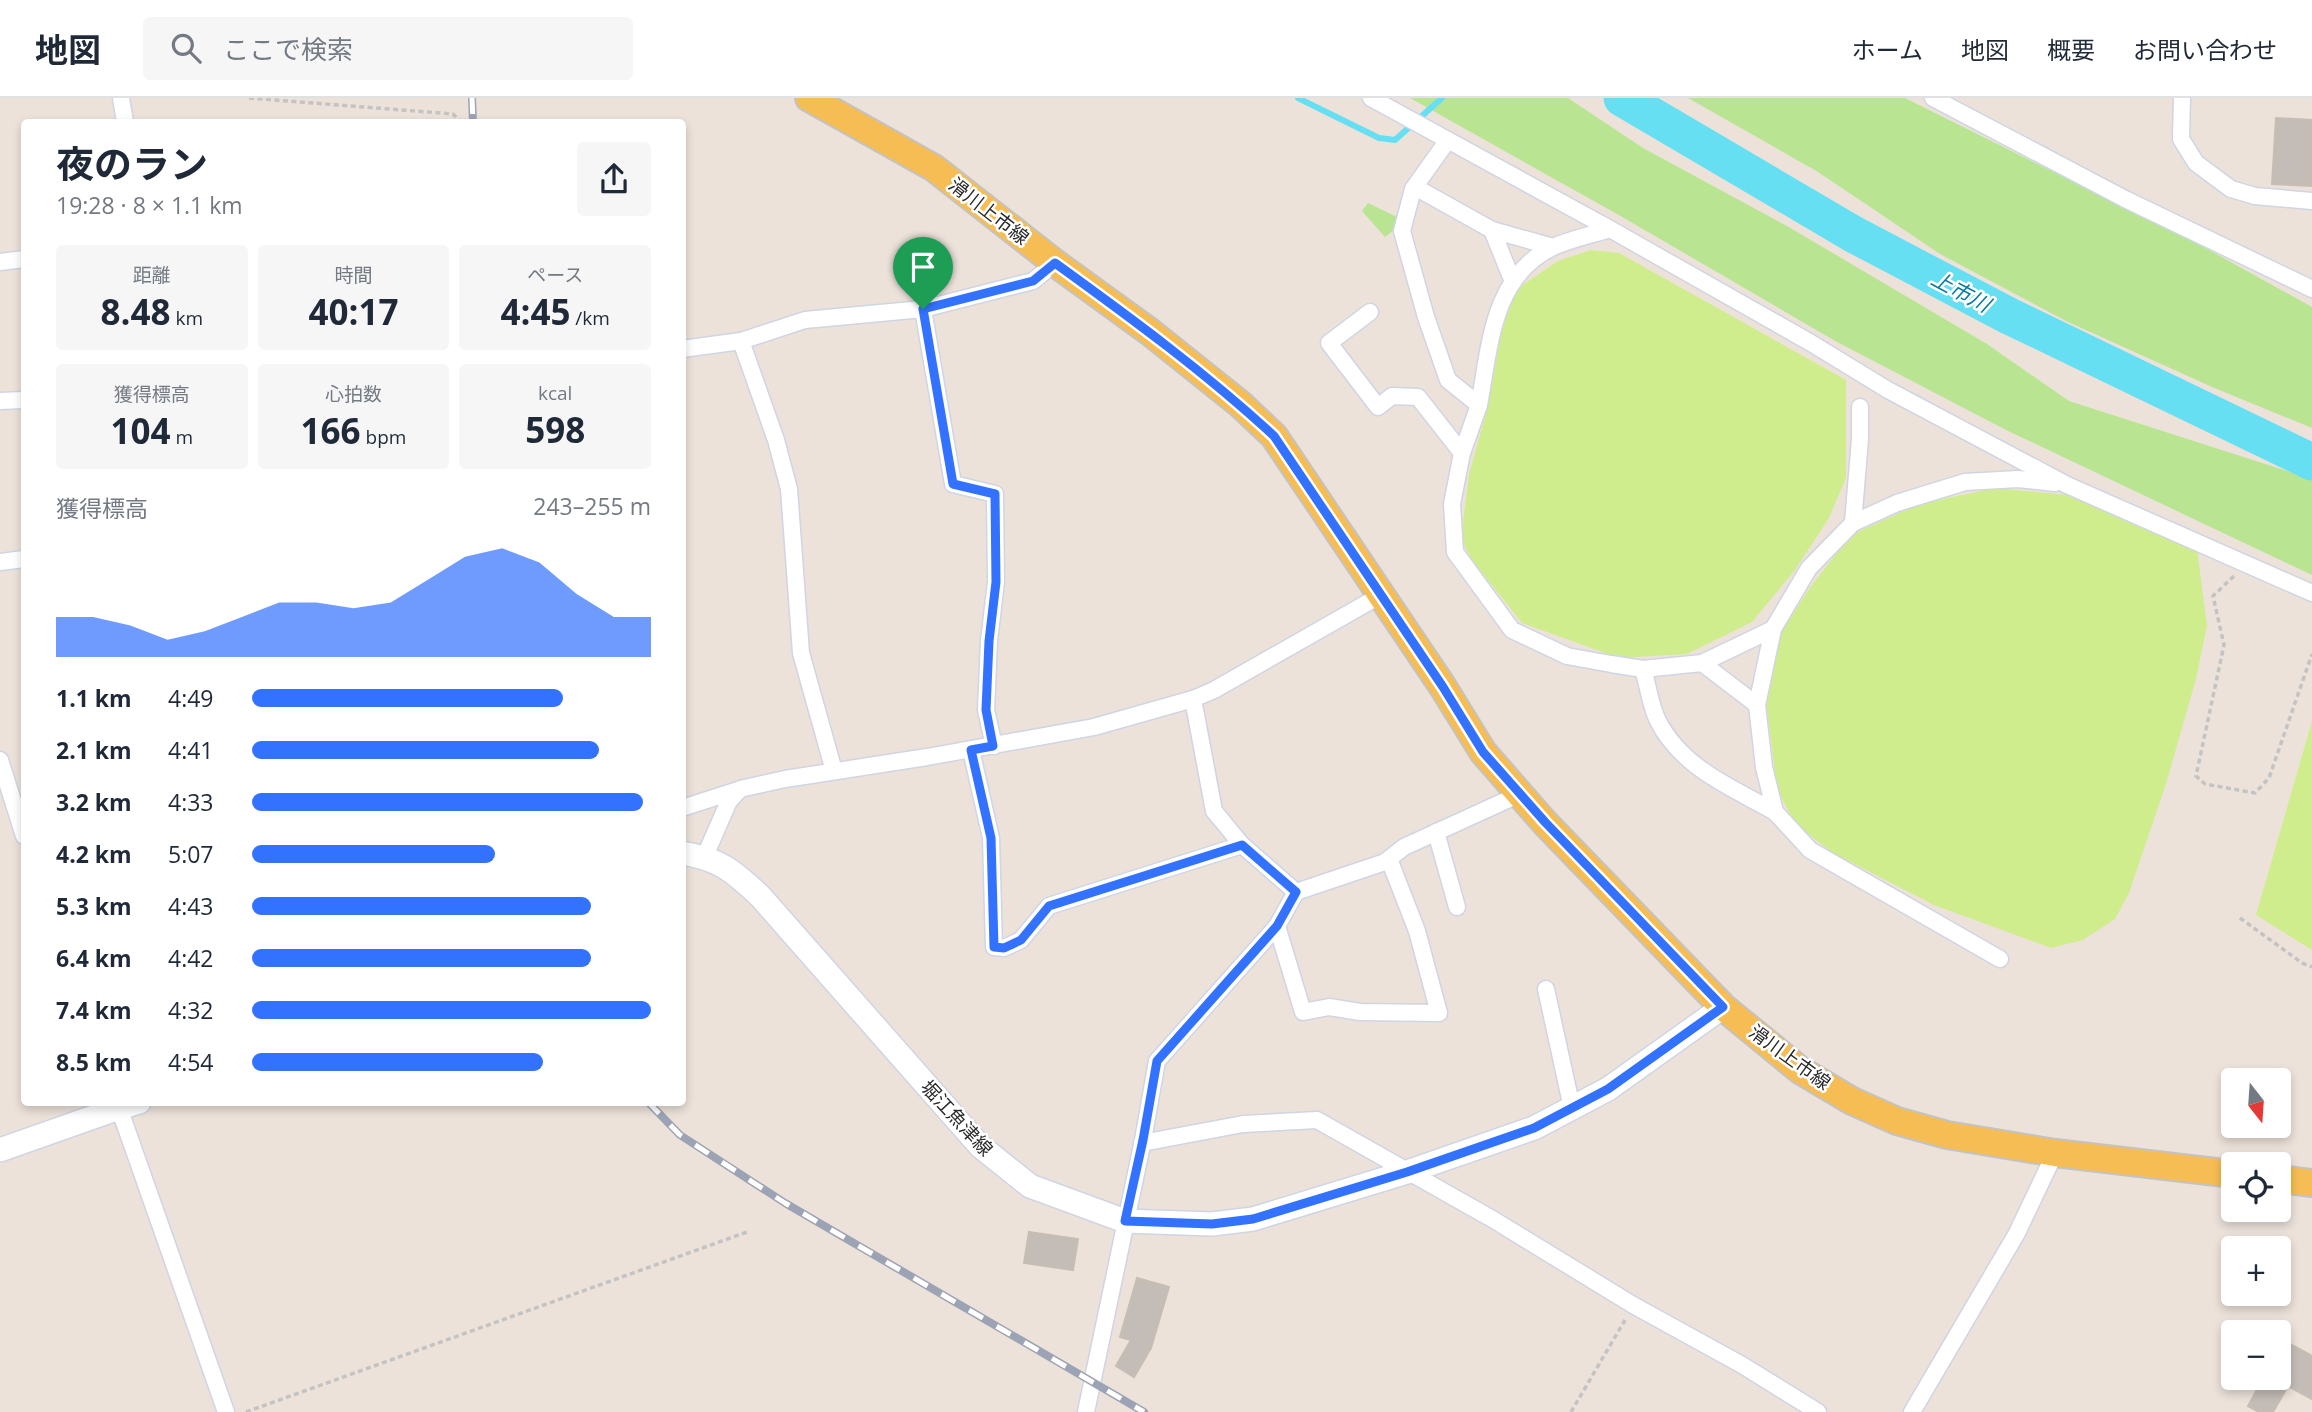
<!DOCTYPE html>
<html lang="ja">
<meta charset="utf-8">
<style>
body{margin:0;font-family:"Open Sans","Noto Sans JP",sans-serif;background:#f6f6f7;color:#1f2937;height:100vh;display:flex;flex-direction:column;font-size:26px;white-space:nowrap}
*{box-sizing:border-box;margin:0}
p{font-size:23px;color:#747a83}
.icon{flex:none;width:38px;height:38px;fill:none;stroke:currentColor;stroke-width:2;stroke-linecap:round;stroke-linejoin:round}
.map{position:relative;flex:1;overflow:hidden}
.side{position:absolute;left:21px;top:21px;width:665px;height:987px;display:flex;flex-direction:column;background:#fff;border-radius:7px;box-shadow:0 4px 10px #0003}
.side>*{flex:none}
.needle{width:46px;rotate:163deg}
.fabs{position:absolute;left:2221px;top:970px;display:grid;gap:14px}
.fabs a{display:grid;place-items:center;width:70px;height:70px;border-radius:7px;background:#fff;box-shadow:0 4px 10px #0003;font-size:35px}
.pin{position:absolute;display:grid;place-items:center;width:60px;height:60px;color:#fff;margin:-72px -30px;border-radius:50% 50% 50% 0;rotate:-45deg;box-shadow:0 0 7px #0007}
.pin .icon{rotate:45deg}
.round{display:grid;place-items:center;flex:none;width:74px;height:74px;border-radius:7px;background:#f6f6f7}
.summary{display:flex;align-items:center;justify-content:space-between;height:119px;padding:0 35px}
h1{font-size:38px;font-weight:700;line-height:52px}
.metrics{display:grid;grid-template-columns:repeat(3,1fr);gap:10px;height:119px;padding:7px 35px}
.metrics div{display:grid;align-content:center;border-radius:7px;background:#f6f6f7;text-align:center}
.metrics b{font-size:35px;font-weight:700}
.metrics small{font-size:19px;font-weight:400}
.metrics p{font-size:19px}
.chart{height:196px;padding:14px 35px}
.chart p{display:flex;justify-content:space-between}
.chart svg{width:100%;height:126px;margin-top:7px;fill:#3372ff;opacity:.7}
ul{padding:0 35px;list-style:none;font-size:23px}
li{display:grid;grid-template-columns:112px 84px 1fr;align-items:center;height:52px}
li i{height:18px;border-radius:9px;background:#3372ff}
header{display:flex;align-items:center;gap:42px;box-sizing:border-box;height:98px;padding:0 35px;background:#fff;border-bottom:2px solid #e0e1e3}
header strong{font-size:33px}
nav{display:flex;gap:38px;margin-inline-start:auto;font-size:24px}
.search{width:490px;height:63px;background:#f6f6f7;display:flex;align-items:center;gap:18px;box-sizing:border-box;padding:0 24px;border-radius:7px;color:#747a83;font-size:26px}
.map>svg:first-child{display:block}
.green{fill:#b9e593}
.pitch{fill:#d0ed8e}
.lines{fill:none;stroke-linecap:round;stroke-linejoin:round}
.stream{stroke:#67dff3;stroke-width:6}
.river{stroke:#67dff3;stroke-width:37}
.building{fill:#c4bcb6;stroke:#c7beb3;stroke-width:2}
.street-casing{stroke:#cfd5e3;stroke-width:19}
.secondary-casing{stroke:#cfd5e3;stroke-width:26}
.primary-casing{stroke:#c3c3c3;stroke-width:30}
.path{stroke:#c3c3c3;stroke-width:3.5;stroke-dasharray:5 3.5;stroke-linecap:butt}
.street{stroke:#fff;stroke-width:16}
.secondary{stroke:#fff;stroke-width:23}
.primary{stroke:#f6bd55;stroke-width:26}
.rail-casing{stroke:#9ca3b4;stroke-width:8}
.rail{stroke:#fff;stroke-width:5;stroke-dasharray:16;stroke-linecap:butt}
.route-casing{stroke:#fff;stroke-width:14}
.route{stroke:#3372ff;stroke-width:9}
.labels{text-anchor:middle;dominant-baseline:central;stroke-width:5;stroke-linejoin:round;paint-order:stroke}
.street-label{font-size:19px;fill:#292929;stroke:#fff}
.water-label{font-size:21px;font-style:italic;fill:#087c9d;stroke:#fff}
</style>
<header>
<strong>地図</strong>
<div class="search"><svg class="icon" aria-label="search" viewBox="0 0 24 24"><circle cx="10" cy="10" r="6"/><path d="M15 15l6 6"/></svg>ここで検索</div>
<nav><a>ホーム</a><a>地図</a><a>概要</a><a>お問い合わせ</a></nav>
</header>
<div class="map">
<svg width="2312" height="1314" viewBox="0 0 2312 1314">
<rect width="100%" height="100%" fill="#ece2da"/>
<!-- green -->
<g class="green">
<polygon points="1410,0 1568,0 1643,50 1787,128 1987,246 2069,303 2312,381 2312,477 2008,333 1837,244 1624,120"/>
<polygon points="1688,0 1905,0 2200,147 2312,209 2312,330 2212,289 2066,223 1940,156 1818,74"/>
<polygon points="1368,105 1397,119 1394,132 1385,139 1362,113"/>
</g>
<!-- pitch -->
<g class="pitch">
<polygon points="1591,152 1619,155 1846,282 1846,380 1829,420 1795,472 1752,524 1687,556 1619,560 1522,525 1472,462 1461,441 1469,376 1488,308 1504,220 1518,190 1558,163"/>
<polygon points="1996,390 2068,397 2197,450 2207,528 2196,581 2166,686 2129,795 2115,821 2083,842 2051,850 1934,807 1833,755 1795,726 1777,691 1766,602 1780,536 1811,488 1851,437 1919,406"/>
<polygon points="2312,623 2312,852 2256,817"/>
</g>
<g class="lines">
<!-- stream -->
<polyline class="stream" points="1298,0 1379,40 1395,42 1442,0"/>
<!-- river -->
<polyline class="river" points="1622,0 1853,136 2009,218 2312,364"/>
</g>
<!-- building -->
<g class="building">
<polygon points="2276,20 2312,22 2312,88 2272,86"/>
<polygon points="1029,1134 1078,1141 1073,1172 1024,1165"/>
<polygon points="1137,1180 1169,1189 1151,1250 1134,1279 1116,1268 1131,1242 1120,1239"/>
<polygon points="2285,1243 2312,1258 2312,1301 2288,1288 2273,1314 2259,1314 2248,1308 2264,1279 2278,1279 2278,1254"/>
</g>
<g class="lines">
<defs>
<g id="street">
<polyline points="121,0 125,24"/>
<polyline points="1371,0 1610,131 1811,245 1888,292 2067,387 2312,495"/>
<polyline points="1933,0 2125,101 2312,191"/>
<polyline points="2182,0 2181,41 2196,65 2231,91 2255,98 2312,103"/>
<path d="M1448,42L1413,91L1402,133L1426,219L1448,282L1479,307C1490,248 1492,178 1553,149C1571,141 1591,137 1610,131"/>
<polyline points="1415,89 1492,132"/>
<polyline points="0,164 24,161"/>
<polyline points="1513,184 1492,132 1553,149"/>
<polyline points="923,211 953,386 995,396 996,484 989,543 986,612 994,648"/>
<polyline points="1370,214 1329,245 1378,309 1392,298 1418,299 1462,355 1479,307"/>
<polyline points="741,243 776,342 789,391 801,555 834,673"/>
<polyline points="682,251 741,243 805,222 923,211 1033,183 1055,165"/>
<polyline points="0,303 24,302"/>
<polyline points="1462,355 1452,406 1455,454 1512,532 1567,558 1611,566 1643,571 1702,565 1757,607 1773,531 1702,565"/>
<polyline points="1853,425 1860,341 1860,309"/>
<polyline points="0,464 24,461"/>
<polyline points="1773,531 1809,470 1853,425 1897,405 1965,384 2018,381 2055,385"/>
<path d="M1643,571C1648,587 1650,607 1658,623C1682,670 1731,689 1775,714"/>
<polyline points="1193,601 1214,713 1242,747 1296,794"/>
<polyline points="1757,607 1764,669 1775,714 1810,752 2000,861"/>
<polyline points="971,652 991,740 994,849 1004,850 1021,842 1049,808 1242,747"/>
<polyline points="0,662 24,738"/>
<polyline points="682,710 738,692"/>
<polyline points="1436,734 1457,809"/>
<polyline points="705,758 729,703 740,691 785,681 927,659 1094,629 1193,601 1214,592 1381,497"/>
<polyline points="1277,828 1303,914 1329,909 1360,914 1439,915 1417,833 1389,761"/>
<polyline points="1546,891 1572,1010"/>
<polyline points="117,1004 226,1314"/>
<polyline points="1142,1045 1243,1026 1317,1022 1494,1122 1633,1207 1742,1267 1818,1314"/>
<polyline points="1086,1314 1143,1042 1157,963 1277,828 1296,794 1385,764 1404,749 1520,696"/>
<polyline points="1912,1314 2017,1135 2055,1055"/>
</g>
<g id="secondary">
<path d="M682,755C720,761 733,773 760,798L980,1048L1030,1088L1125,1123L1212,1126L1253,1121L1407,1074L1534,1030L1608,991L1723,909"/>
<polyline points="0,1052 119,1010 139,1004"/>
</g>
<g id="primary">
<polyline points="809,0 934,70 1055,165 1150,234 1240,306 1274,338 1443,589 1483,654 1545,725 1723,909 1800,972 1852,1003 1897,1023 1947,1037 2055,1055 2233,1076"/>
<polyline points="2278,1081 2312,1085"/>
</g>
</defs>
<!-- street casing -->
<use href="#street" class="street-casing"/>
<!-- secondary casing -->
<use href="#secondary" class="secondary-casing"/>
<!-- primary casing -->
<use href="#primary" class="primary-casing"/>
<!-- path -->
<g class="path">
<polyline points="249,0 453,16 461,24"/>
<polyline points="2234,478 2213,498 2224,547 2196,678 2205,686 2255,695 2269,680 2312,556"/>
<polyline points="2240,820 2302,865 2312,869"/>
<polyline points="246,1314 747,1134"/>
<polyline points="1571,1314 1625,1222"/>
</g>
<!-- street -->
<use href="#street" class="street"/>
<!-- secondary -->
<use href="#secondary" class="secondary"/>
<!-- primary -->
<use href="#primary" class="primary"/>
<defs>
<g id="rail">
<polyline points="472,0 473,24"/>
<polyline points="648,1004 680,1037 785,1105 1144,1314"/>
</g>
</defs>
<!-- rail casing -->
<use href="#rail" class="rail-casing"/>
<!-- rail -->
<use href="#rail" class="rail"/>
</g>
<g class="lines">
<defs>
<path id="route" d="M1055,165C1131,220 1206,275 1274,338L1443,589L1483,654L1545,724L1723,909L1608,991L1534,1030L1407,1074L1253,1121L1212,1126L1125,1123L1143,1042L1157,963L1277,828L1296,794L1242,747L1049,808L1021,842L1004,850L994,849L991,740L971,652L993,648L986,612L989,543L996,484L995,396L953,386L923,211L1033,183Z"/>
</defs>
<!-- route casing -->
<use href="#route" class="route-casing"/>
<!-- route -->
<use href="#route" class="route"/>
</g>
<g class="labels">
<!-- street labels -->
<g class="street-label">
<text transform="translate(989 113) rotate(38)">滑川上市線</text>
<text transform="translate(1790 959) rotate(36)">滑川上市線</text>
<text transform="translate(957 1020) rotate(47)">堀江魚津線</text>
</g>
<!-- water labels -->
<g class="water-label">
<text transform="translate(1961 193) rotate(28)">上市川</text>
</g>
</g>
</svg>
<div class="fabs">
<a><svg class="needle" viewBox="-14 -14 28 28"><path d="M0-13l5 13h-10z" fill="#e53935"/><path d="M0 13l5-13h-10z" fill="#747a83"/></svg></a>
<a><svg class="icon" aria-label="locate" viewBox="0 0 24 24"><circle cx="12" cy="12" r="6"/><path d="M12 2v4M12 18v4M2 12h4M18 12h4"/></svg></a>
<a>+</a>
<a>−</a>
</div>
<div class="pin" style="left:923px;top:211px;background:#1e9e55"><svg class="icon" aria-label="arrive" viewBox="0 0 24 24"><path d="M6 21V4h12l-3 4 3 4H6"/></svg></div>
<section class="side">
<div class="summary"><div><h1>夜のラン</h1><p>19:28 · 8 × 1.1 km</p></div><a class="round"><svg class="icon" aria-label="share" viewBox="0 0 24 24"><path d="M12 15V3M7 8l5-5 5 5M5 13v7h14v-7"/></svg></a></div>
<div class="metrics">
<div><p>距離</p><b>8.48<small> km</small></b></div>
<div><p>時間</p><b>40:17</b></div>
<div><p>ペース</p><b>4:45<small> /km</small></b></div>
</div>
<div class="metrics">
<div><p>獲得標高</p><b>104<small> m</small></b></div>
<div><p>心拍数</p><b>166<small> bpm</small></b></div>
<div><p>kcal</p><b>598</b></div>
</div>
<div class="chart"><p><span>獲得標高</span>243–255 m</p>
<svg viewBox="0 0 160 44" preserveAspectRatio="none"><path d="M0 44V30L10 30L20 33L30 38L40 35L50 30L60 25L70 25L80 27L90 25L100 17L110 9L120 6L130 11L140 22L150 30L160 30V44z"/></svg>
</div>
<ul>
<li><b>1.1 km</b>4:49<i style="width:78%"></i></li>
<li><b>2.1 km</b>4:41<i style="width:87%"></i></li>
<li><b>3.2 km</b>4:33<i style="width:98%"></i></li>
<li><b>4.2 km</b>5:07<i style="width:61%"></i></li>
<li><b>5.3 km</b>4:43<i style="width:85%"></i></li>
<li><b>6.4 km</b>4:42<i style="width:85%"></i></li>
<li><b>7.4 km</b>4:32<i style="width:100%"></i></li>
<li><b>8.5 km</b>4:54<i style="width:73%"></i></li>
</ul>
</section>
</div>
